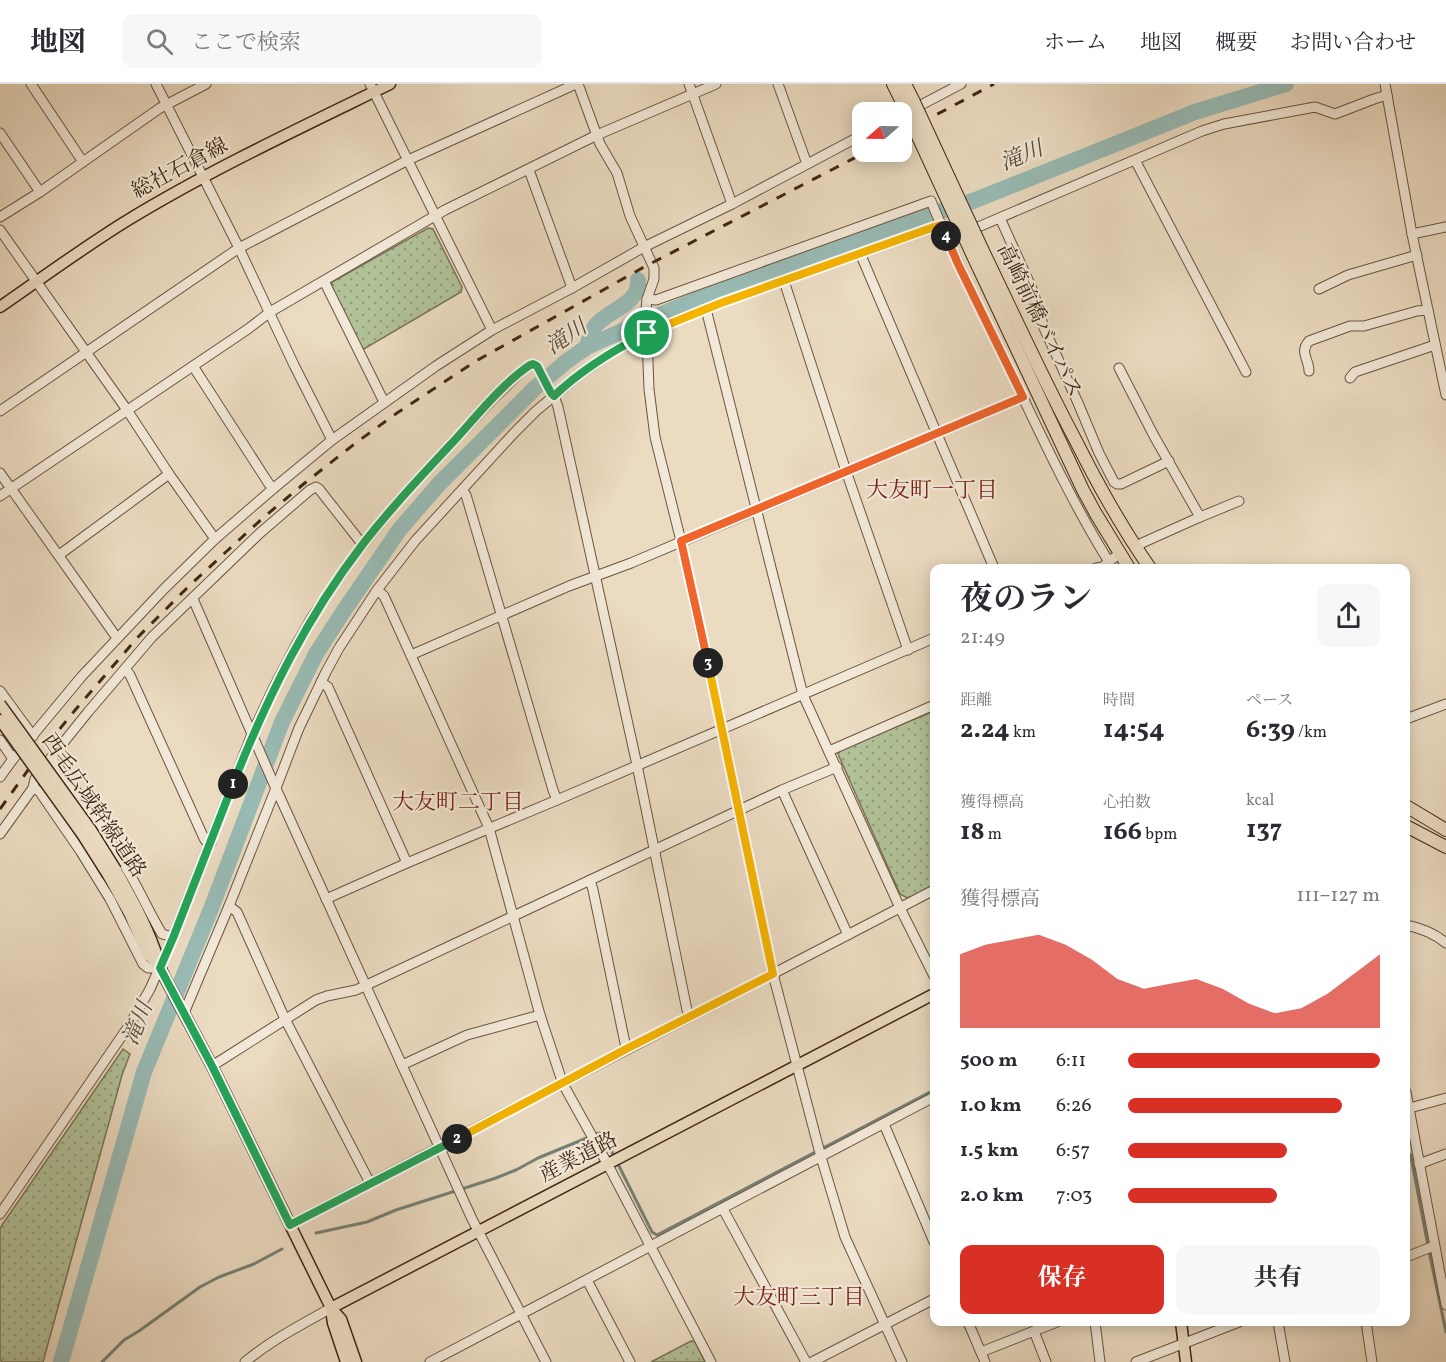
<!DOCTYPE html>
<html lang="ja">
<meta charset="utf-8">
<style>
body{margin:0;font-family:Vollkorn,"Noto Serif JP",serif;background:#f7f7f7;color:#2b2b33;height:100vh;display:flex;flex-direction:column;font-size:22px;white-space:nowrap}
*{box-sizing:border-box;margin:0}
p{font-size:20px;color:#7c7c81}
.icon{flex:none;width:33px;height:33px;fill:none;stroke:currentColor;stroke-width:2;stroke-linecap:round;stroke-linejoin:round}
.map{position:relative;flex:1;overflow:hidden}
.panel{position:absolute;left:930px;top:480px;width:480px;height:762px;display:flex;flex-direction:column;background:#fff;border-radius:12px;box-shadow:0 3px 15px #0003}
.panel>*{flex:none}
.needle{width:39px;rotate:250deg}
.tools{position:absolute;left:852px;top:18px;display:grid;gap:12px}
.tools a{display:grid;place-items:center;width:60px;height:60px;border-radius:12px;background:#fff;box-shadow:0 3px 15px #0003;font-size:30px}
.pin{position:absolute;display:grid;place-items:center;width:51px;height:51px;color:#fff;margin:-26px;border:3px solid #fff;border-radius:50%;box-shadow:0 2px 6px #0007}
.km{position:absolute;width:30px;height:30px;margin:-15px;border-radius:50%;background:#222;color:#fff;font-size:16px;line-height:30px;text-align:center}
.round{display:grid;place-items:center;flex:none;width:63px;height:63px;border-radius:12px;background:#f7f7f7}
.headline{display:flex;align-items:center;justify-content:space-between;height:102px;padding:0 30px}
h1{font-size:33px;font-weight:700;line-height:45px}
.stats{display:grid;grid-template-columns:repeat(3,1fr);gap:9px;height:102px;padding:6px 30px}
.stats div{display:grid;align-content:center}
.stats b{font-size:26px;font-weight:700}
.stats small{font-size:16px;font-weight:400}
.stats p{font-size:16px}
.chart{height:168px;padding:12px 30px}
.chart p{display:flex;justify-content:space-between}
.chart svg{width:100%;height:108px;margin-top:6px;fill:#d93025;opacity:.7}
.action{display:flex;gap:12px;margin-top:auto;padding:12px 30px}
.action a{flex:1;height:69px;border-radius:12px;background:#d93025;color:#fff;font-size:24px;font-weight:700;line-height:69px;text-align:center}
.action a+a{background:#f7f7f7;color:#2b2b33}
ul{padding:0 30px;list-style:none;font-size:20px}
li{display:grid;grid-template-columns:96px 72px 1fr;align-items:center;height:45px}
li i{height:15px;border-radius:8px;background:#d93025}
header{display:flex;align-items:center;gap:36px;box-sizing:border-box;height:84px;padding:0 30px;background:#fff;border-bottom:2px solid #e1e1e2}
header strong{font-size:28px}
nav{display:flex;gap:33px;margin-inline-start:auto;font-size:21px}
.search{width:420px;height:54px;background:#f7f7f7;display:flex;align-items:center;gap:15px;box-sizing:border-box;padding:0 21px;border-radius:12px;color:#7c7c81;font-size:22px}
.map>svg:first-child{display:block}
.park{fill:url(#park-dots);stroke:#797456;stroke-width:1.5}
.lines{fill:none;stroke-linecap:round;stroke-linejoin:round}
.stream{stroke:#758075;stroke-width:3}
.river{stroke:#98bbb5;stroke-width:16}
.minor-casing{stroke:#6c543f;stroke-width:11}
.major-casing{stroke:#412714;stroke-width:13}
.highway-casing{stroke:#412714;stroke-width:14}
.minor{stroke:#f2e8d7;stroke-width:9}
.major{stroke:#ebdbc1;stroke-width:10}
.highway{stroke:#ebdbc1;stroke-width:12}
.rail{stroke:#412714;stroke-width:3;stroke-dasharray:10 10;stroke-linecap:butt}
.major-bridge-casing{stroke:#412714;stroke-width:13;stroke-linecap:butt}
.highway-bridge-casing{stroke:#412714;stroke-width:14;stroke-linecap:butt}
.major-bridge{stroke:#ebdbc1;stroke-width:10}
.highway-bridge{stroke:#ebdbc1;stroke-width:12}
.split-1-casing{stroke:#fff;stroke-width:12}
.split-2-casing{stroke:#fff;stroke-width:12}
.split-3-casing{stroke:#fff;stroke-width:12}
.split-4-casing{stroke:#fff;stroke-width:12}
.split-5-casing{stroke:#fff;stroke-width:12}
.split-1{stroke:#22a559;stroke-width:8}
.split-2{stroke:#22a559;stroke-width:8}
.split-3{stroke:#f5b400;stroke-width:8}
.split-4{stroke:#f0652b;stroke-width:8}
.split-5{stroke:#f5b400;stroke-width:8}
.labels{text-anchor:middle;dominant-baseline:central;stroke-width:4.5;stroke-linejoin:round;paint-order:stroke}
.street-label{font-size:21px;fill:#412714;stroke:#f2e8d7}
.water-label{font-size:22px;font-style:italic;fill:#574c3c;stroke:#f2e8d7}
.neighbourhood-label{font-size:22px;fill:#7a1f14;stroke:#f2e8d7}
</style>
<header>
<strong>地図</strong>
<div class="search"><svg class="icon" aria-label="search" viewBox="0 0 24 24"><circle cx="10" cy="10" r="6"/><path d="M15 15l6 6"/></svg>ここで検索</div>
<nav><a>ホーム</a><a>地図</a><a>概要</a><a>お問い合わせ</a></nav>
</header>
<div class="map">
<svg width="1446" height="1278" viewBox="0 0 1446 1278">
<defs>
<pattern id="park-dots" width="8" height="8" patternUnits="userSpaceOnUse" patternTransform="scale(1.5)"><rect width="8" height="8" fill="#b1c198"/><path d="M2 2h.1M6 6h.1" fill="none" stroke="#929d7b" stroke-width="1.8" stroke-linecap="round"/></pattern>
</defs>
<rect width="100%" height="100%" fill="#ebdbc1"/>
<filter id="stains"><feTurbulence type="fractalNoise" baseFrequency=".00333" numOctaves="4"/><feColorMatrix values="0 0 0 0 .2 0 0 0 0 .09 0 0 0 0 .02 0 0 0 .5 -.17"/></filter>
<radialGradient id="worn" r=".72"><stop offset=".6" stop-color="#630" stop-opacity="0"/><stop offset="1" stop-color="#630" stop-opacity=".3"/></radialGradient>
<!-- park -->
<g class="park">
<polygon points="428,144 433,145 462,203 461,208 364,265 360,263 331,204 332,198"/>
<polygon points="934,627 934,801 909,815 900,810 838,670 842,665"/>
<polygon points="123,965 130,970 122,991 43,1278 3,1278 0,1276 0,1144"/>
<polygon points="691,1257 695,1258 705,1278 651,1278"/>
</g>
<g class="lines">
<!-- stream -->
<g class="stream">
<polyline points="1406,1070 1410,1070 1411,1073 1430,1172 1446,1248"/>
<polyline points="316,1149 367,1138 396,1126 496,1094 516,1086 538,1074 599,1049 604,1052 652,1148 657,1151 934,1006"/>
<polyline points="102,1278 124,1256 139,1247 200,1203 219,1193 254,1180 282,1165"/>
</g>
<!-- river -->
<g class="river">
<path d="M587,263C589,255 591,247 596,241C609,226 641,219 638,196"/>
<polyline points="61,1278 144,988 211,825 282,638 316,570 345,525 400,445 439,400 535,304 567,277 587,263 624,246 698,215 925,132 973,117 1195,28 1286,0"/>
</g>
<defs>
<g id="minor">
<polyline points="31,0 83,78"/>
<polyline points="156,0 239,164 294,281 332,356"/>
<polyline points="370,0 492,246"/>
<polyline points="578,0 600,60 617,89 630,132 654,184 654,195 647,215 646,225 649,305 655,353 681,457 722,645 773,890 821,1073 845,1153 902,1278"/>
<polyline points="689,0 732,120"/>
<polyline points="778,0 807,80"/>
<polyline points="1385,0 1412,150 1446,311"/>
<polyline points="902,31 961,0"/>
<polyline points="0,49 40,108"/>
<polyline points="1135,76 1246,288"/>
<polyline points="529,86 572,204"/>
<polyline points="0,133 40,108 160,24 206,0"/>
<polyline points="1000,134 1033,207 1044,244 1078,319 1099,369 1114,398 1117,400 1121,400 1169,377"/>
<polyline points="0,146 127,326 169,390 215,455"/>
<polyline points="1412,150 1446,143"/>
<polyline points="948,156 1202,47 1224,40 1315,23 1335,30 1374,15 1387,11"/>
<polyline points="860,169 994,484"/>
<polyline points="324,197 384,318"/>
<polyline points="784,197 846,387 908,566"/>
<polyline points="1319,205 1348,191 1417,171"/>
<path d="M647,215L656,216L931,117C956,179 987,239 1016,299C1045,360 1073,420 1109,478"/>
<polyline points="706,225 803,611 900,824 934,892"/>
<polyline points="193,282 269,400 274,404"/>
<polyline points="1119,284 1154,352 1200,433"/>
<path d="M1309,287C1309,275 1299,268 1309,257L1350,242H1364L1417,227L1428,226"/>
<polyline points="1350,294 1355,288 1435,261"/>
<polyline points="0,327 239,164 408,76 576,0"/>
<polyline points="0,389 117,554"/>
<polyline points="462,406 466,411 553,706 557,716"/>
<polyline points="0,412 248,245 270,228 445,126 597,51 716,0"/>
<polyline points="1136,463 1142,459 1200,433 1239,417"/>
<polyline points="59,471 169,390"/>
<polyline points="1096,484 1102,483 1119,470"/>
<polyline points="377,506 384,512 489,744 540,931 563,1000 608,1081 711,1278"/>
<polyline points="193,515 273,698 472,1135 546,1278"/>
<polyline points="411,571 569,502 631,479 1023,313"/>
<polyline points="125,585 130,591 203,752 205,756 211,759"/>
<polyline points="321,598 328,603 407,779"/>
<polyline points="0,607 33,652"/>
<polyline points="1406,635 1446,620"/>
<polyline points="0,656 13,675"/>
<polyline points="829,667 934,621"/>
<path d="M51,674C79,710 107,748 129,789C141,809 150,830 162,850L173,853"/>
<polyline points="0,693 13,675 82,592 164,505 215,455 274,404 332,356 436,282 492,246 572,204 644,163 732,120 862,51"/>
<polyline points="33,704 39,707 81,768 110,815 143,880 148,884 160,884"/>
<polyline points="782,706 848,851"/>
<polyline points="0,750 33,704 35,695 51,674 88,628 152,553 260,449 310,406 316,403 319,405 359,456 363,459"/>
<polyline points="590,796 593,806 625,959 628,964"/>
<polyline points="326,815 407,779 557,716 934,554"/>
<polyline points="229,822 237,828 285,935 370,1099"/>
<path d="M1406,841C1421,844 1434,849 1446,859"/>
<polyline points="184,929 229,822 276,704 299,644 326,588 339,564 377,506 415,457 514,349 536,327 579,291 620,263 657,244 721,219 941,141"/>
<polyline points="402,981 467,951 540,931"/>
<polyline points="212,982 316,916 327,912 356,906 782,706 837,683"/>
<polyline points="1406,1008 1446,1221"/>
<polyline points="1406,1025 1446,1014"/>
<polyline points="884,1040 934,1158"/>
<polyline points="1419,1080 1446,1070"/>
<polyline points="723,1125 806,1278"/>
<polyline points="0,1130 130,940 150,905 173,853 252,650 273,605 295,563 312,533 354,472 399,416 494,314 524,285 533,280 537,282 551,309 554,312 558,323 637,681 687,926 690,933"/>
<polyline points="290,1141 934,806"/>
<polyline points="1406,1173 1434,1162"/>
<polyline points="587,1196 630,1278"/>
<polyline points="968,1238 985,1278"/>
<polyline points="1095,1238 1100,1278"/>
<polyline points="1278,1238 1285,1278"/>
<polyline points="1366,1238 1372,1278"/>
<polyline points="1034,1247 1046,1278"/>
<polyline points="981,1268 1057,1238"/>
<path d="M245,1278C271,1256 301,1241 331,1224"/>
<polyline points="430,1278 934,1013"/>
<polyline points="812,1278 934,1215"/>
<polyline points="1136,1278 1239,1238"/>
</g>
<g id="major">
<path d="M0,223C42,194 84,163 128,136C212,85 302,43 390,0"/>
<path d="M116,786C130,811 145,838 155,866C158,875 160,884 164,892L212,982L331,1224L341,1235L356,1278"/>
<polyline points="108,791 129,829 147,870 158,881"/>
<polyline points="331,1224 934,910"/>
<polyline points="331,1225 333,1239 346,1278"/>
<polyline points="1181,1238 1186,1278"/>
</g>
<g id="highway">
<polyline points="893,0 904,22"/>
<polyline points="905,0 914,18"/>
<path d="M983,167C1014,231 1043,295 1076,357C1098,401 1122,444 1150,484"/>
<polyline points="973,172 1083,406 1096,430 1129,484"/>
<polyline points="1406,722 1446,746"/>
<polyline points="1406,742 1446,763"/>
</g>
</defs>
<!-- minor casing -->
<use href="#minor" class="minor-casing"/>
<!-- major casing -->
<use href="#major" class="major-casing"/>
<!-- highway casing -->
<use href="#highway" class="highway-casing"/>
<!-- minor -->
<use href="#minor" class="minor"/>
<!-- major -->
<use href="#major" class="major"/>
<!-- highway -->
<use href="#highway" class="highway"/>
<!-- rail -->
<g class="rail">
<polyline points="902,49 994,0"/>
<polyline points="0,725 41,668 76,625 138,553 190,501 264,433 306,398 357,358 397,329 476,277 646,182 866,68"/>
</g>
<defs>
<g id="major-bridge">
<polyline points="0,620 91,746 116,786"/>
<polyline points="0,636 82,750 108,791"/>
</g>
<g id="highway-bridge">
<polyline points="914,18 983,167"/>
<polyline points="904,22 973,172"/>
</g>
</defs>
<!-- major-bridge casing -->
<use href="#major-bridge" class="major-bridge-casing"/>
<!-- highway-bridge casing -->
<use href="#highway-bridge" class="highway-bridge-casing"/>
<!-- major-bridge -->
<use href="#major-bridge" class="major-bridge"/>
<!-- highway-bridge -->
<use href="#highway-bridge" class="highway-bridge"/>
</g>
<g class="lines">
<defs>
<path id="split-1" d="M233,700C267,614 306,534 363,460C391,424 422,391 453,358C476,333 503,299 530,281L533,280L537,282L551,309L554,312C581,286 614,266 647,249"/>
<polyline id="split-2" points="233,700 173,854 160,884 212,982 290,1141 457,1055"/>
<polyline id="split-3" points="457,1055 628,964 773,890 708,579"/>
<polyline id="split-4" points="708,579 681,457 1023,313 958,180 946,152"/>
<polyline id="split-5" points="647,249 721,219 934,143 941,141 946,152"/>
</defs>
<!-- split-1 casing -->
<use href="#split-1" class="split-1-casing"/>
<!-- split-2 casing -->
<use href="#split-2" class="split-2-casing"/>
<!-- split-3 casing -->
<use href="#split-3" class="split-3-casing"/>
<!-- split-4 casing -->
<use href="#split-4" class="split-4-casing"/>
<!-- split-5 casing -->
<use href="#split-5" class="split-5-casing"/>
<!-- split-1 -->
<use href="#split-1" class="split-1"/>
<!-- split-2 -->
<use href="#split-2" class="split-2"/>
<!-- split-3 -->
<use href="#split-3" class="split-3"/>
<!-- split-4 -->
<use href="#split-4" class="split-4"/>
<!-- split-5 -->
<use href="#split-5" class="split-5"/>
</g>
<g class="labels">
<!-- street labels -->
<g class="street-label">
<text transform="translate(180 85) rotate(-28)">総社石倉線</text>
<text transform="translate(1039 237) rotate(64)">高崎前橋バイパス</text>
<text transform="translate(93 722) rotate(56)">西毛広域幹線道路</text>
<text transform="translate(579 1074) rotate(-27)">産業道路</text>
</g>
<!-- water labels -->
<g class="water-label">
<text transform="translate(1022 73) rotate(-22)">滝川</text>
<text transform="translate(567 254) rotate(-34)">滝川</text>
<text transform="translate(139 940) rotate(-68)">滝川</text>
</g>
<!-- neighbourhood labels -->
<g class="neighbourhood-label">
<text x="932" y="407">大友町一丁目</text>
<text x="458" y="719">大友町二丁目</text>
<text x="799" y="1214">大友町三丁目</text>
</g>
</g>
<rect width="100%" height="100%" filter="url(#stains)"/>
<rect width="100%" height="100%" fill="url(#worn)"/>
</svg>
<div class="tools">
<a><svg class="needle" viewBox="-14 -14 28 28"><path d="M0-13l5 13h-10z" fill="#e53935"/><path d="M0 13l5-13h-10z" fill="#7c7c81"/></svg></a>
</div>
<div class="pin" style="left:647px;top:249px;background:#1e9e55"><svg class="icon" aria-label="arrive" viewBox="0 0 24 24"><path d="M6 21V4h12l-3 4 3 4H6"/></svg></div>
<b class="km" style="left:233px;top:700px">1</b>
<b class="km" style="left:457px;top:1055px">2</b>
<b class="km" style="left:708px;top:579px">3</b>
<b class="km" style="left:946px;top:152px">4</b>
<section class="panel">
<div class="headline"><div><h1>夜のラン</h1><p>21:49</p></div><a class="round"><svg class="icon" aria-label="share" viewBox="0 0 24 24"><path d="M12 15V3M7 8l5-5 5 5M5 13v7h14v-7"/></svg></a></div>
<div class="stats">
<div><p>距離</p><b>2.24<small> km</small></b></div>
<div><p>時間</p><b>14:54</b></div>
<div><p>ペース</p><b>6:39<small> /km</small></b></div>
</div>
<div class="stats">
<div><p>獲得標高</p><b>18<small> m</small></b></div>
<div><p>心拍数</p><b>166<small> bpm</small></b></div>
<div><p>kcal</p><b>137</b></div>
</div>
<div class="chart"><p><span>獲得標高</span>111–127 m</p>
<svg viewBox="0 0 160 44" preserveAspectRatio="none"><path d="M0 44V14L10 10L20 8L30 6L40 10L50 16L60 24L70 28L80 26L90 24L100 28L110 34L120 38L130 36L140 30L150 22L160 14V44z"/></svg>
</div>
<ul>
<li><b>500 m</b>6:11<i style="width:100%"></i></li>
<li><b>1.0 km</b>6:26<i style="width:85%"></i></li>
<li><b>1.5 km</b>6:57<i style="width:63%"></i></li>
<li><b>2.0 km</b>7:03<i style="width:59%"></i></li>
</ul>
<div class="action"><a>保存</a><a>共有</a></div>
</section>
</div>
